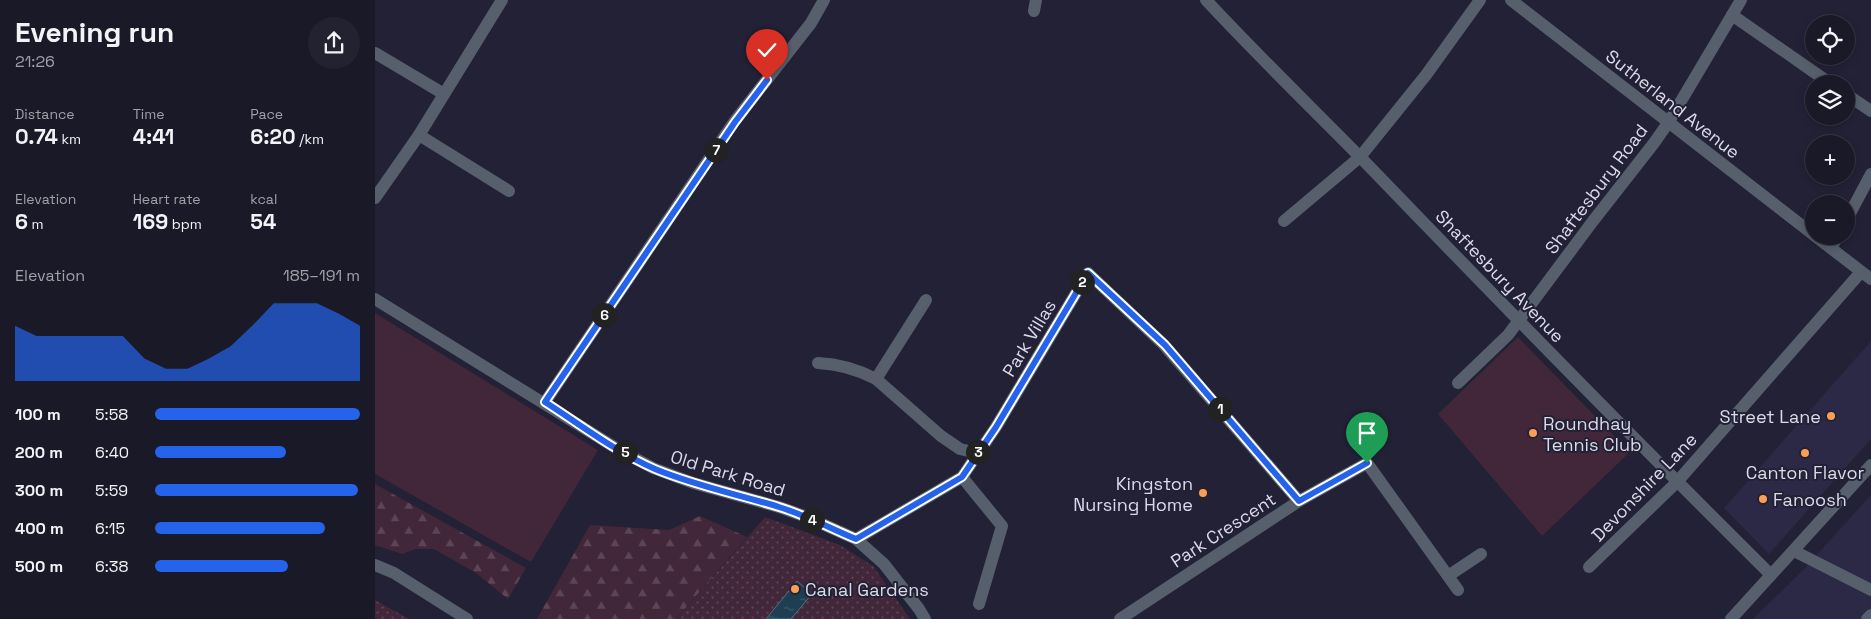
<!DOCTYPE html>
<meta charset="utf-8">
<style>
body{margin:0;font-family:"Space Grotesk",sans-serif;background:#232230;color:#f1f3f6;height:100vh;display:flex;flex-direction:column;font-size:19px;white-space:nowrap}
*{box-sizing:border-box;margin:0}
p{font-size:16px;color:#9fa0a8}
.icon{flex:none;width:28px;height:28px;fill:none;stroke:currentColor;stroke-width:2;stroke-linecap:round;stroke-linejoin:round}
.map{position:relative;flex:1;overflow:hidden}
.drawer{display:flex;flex-direction:column;background:#1a1928;width:375px}
.drawer>*{flex:none}
.tools{position:absolute;left:1430px;top:15px;display:grid;gap:10px}
.tools a{display:grid;place-items:center;width:50px;height:50px;border-radius:50%;background:#1a1928;box-shadow:0 2px 8px #0003,0 0 0 1px #383845;font-size:25px}
.pin{position:absolute;display:grid;place-items:center;width:42px;height:42px;color:#fff;margin:-51px -21px;border-radius:50% 50% 50% 0;rotate:-45deg;box-shadow:0 0 5px #0007}
.pin .icon{rotate:45deg}
.km{position:absolute;width:25px;height:25px;margin:-12px;border-radius:50%;background:#222;color:#fff;font-size:14px;line-height:25px;text-align:center}
.round{display:grid;place-items:center;flex:none;width:52px;height:52px;border-radius:26px;background:#232230}
.overview{display:flex;align-items:center;justify-content:space-between;height:85px;padding:0 15px}
h1{font-size:28px;font-weight:800;line-height:38px}
.metrics{display:grid;grid-template-columns:repeat(3,1fr);gap:8px;height:85px;padding:5px 15px}
.metrics div{display:grid;align-content:center}
.metrics b{font-size:21px;font-weight:800}
.metrics small{font-size:14px;font-weight:400}
.metrics p{font-size:14px}
.chart{height:140px;padding:10px 15px}
.chart p{display:flex;justify-content:space-between}
.chart svg{width:100%;height:90px;margin-top:5px;fill:#2563eb;opacity:.7}
ul{padding:0 15px;list-style:none;font-size:16px}
li{display:grid;grid-template-columns:80px 60px 1fr;align-items:center;height:38px}
li i{height:12px;border-radius:6px;background:#2563eb}
main{display:flex;flex:1;min-height:0}
.map>svg:first-child{display:block}
.built{fill:#2b2945}
.grass{fill:#412739}
.forest{fill:url(#forest-firs)}
.park{fill:url(#park-dots)}
.water{fill:url(#water-ripples);stroke:#566e7f}
.lines{fill:none;stroke-linecap:round;stroke-linejoin:round}
.minor{stroke:#575f6c;stroke-width:12}
.tertiary{stroke:#575f6c;stroke-width:12}
.route-casing{stroke:#fff;stroke-width:10}
.route{stroke:#2563eb;stroke-width:6}
.poi-dot{fill:#fc9d53;stroke:#222136;stroke-width:2}
.labels{text-anchor:middle;dominant-baseline:central;stroke-width:4;stroke-linejoin:round;paint-order:stroke}
.street-label{font-size:18px;fill:#dbdae9;stroke:#222136}
.poi-label{font-size:18px;fill:#dbdae9;stroke:#222136;text-anchor:start}
</style>
<main>
<section class="drawer">
<div class="overview"><div><h1>Evening run</h1><p>21:26</p></div><a class="round"><svg class="icon" aria-label="share" viewBox="0 0 24 24"><path d="M12 15V3M7 8l5-5 5 5M5 13v7h14v-7"/></svg></a></div>
<div class="metrics">
<div><p>Distance</p><b>0.74<small> km</small></b></div>
<div><p>Time</p><b>4:41</b></div>
<div><p>Pace</p><b>6:20<small> /km</small></b></div>
</div>
<div class="metrics">
<div><p>Elevation</p><b>6<small> m</small></b></div>
<div><p>Heart rate</p><b>169<small> bpm</small></b></div>
<div><p>kcal</p><b>54</b></div>
</div>
<div class="chart"><p><span>Elevation</span>185–191 m</p>
<svg viewBox="0 0 160 44" preserveAspectRatio="none"><path d="M0 44V17L10 22L20 22L30 22L40 22L50 22L60 33L70 38L80 38L90 33L100 27L110 17L120 6L130 6L140 6L150 11L160 17V44z"/></svg>
</div>
<ul>
<li><b>100 m</b>5:58<i style="width:100%"></i></li>
<li><b>200 m</b>6:40<i style="width:64%"></i></li>
<li><b>300 m</b>5:59<i style="width:99%"></i></li>
<li><b>400 m</b>6:15<i style="width:83%"></i></li>
<li><b>500 m</b>6:38<i style="width:65%"></i></li>
</ul>
</section>
<div class="map">
<svg width="1496" height="619" viewBox="0 0 1496 619">
<defs>
<pattern id="forest-firs" width="22" height="20" patternUnits="userSpaceOnUse" patternTransform="scale(1.25)"><rect width="22" height="20" fill="#412739"/><path d="M5 1l3.5 6h-7zM16 11l3.5 6h-7z" fill="#5c4656"/></pattern>
<pattern id="park-dots" width="8" height="8" patternUnits="userSpaceOnUse" patternTransform="scale(1.25)"><rect width="8" height="8" fill="#412739"/><path d="M2 2h.1M6 6h.1" fill="none" stroke="#5c4656" stroke-width="1.8" stroke-linecap="round"/></pattern>
<pattern id="water-ripples" width="26" height="14" patternUnits="userSpaceOnUse" patternTransform="scale(1.25)"><rect width="26" height="14" fill="#1d3f51"/><path d="M2 4q2-2 4 0t4 0M15 11q2-2 4 0t4 0" fill="none" stroke="#3d5a6a"/></pattern>
</defs>
<rect width="100%" height="100%" fill="#222136"/>
<!-- built -->
<g class="built">
<polygon points="1496,341 1496,439 1394,554 1349,508"/>
<polygon points="1496,495 1496,608 1485,619 1378,619 1428,570"/>
</g>
<!-- grass -->
<g class="grass">
<polygon points="0,313 223,450 156,562 0,474"/>
<polygon points="1143,337 1255,452 1167,536 1063,414"/>
</g>
<!-- forest -->
<g class="forest">
<polygon points="0,484 151,568 133,599 101,573 59,549 40,549 27,554 0,545"/>
<polygon points="325,516 372,537 301,619 162,619 215,525 294,530"/>
</g>
<!-- park -->
<g class="park">
<polygon points="390,517 465,545 498,566 535,619 301,619"/>
<polygon points="0,600 34,619 0,619"/>
</g>
<!-- water -->
<polygon class="water" points="422,581 437,594 416,619 391,619"/>
<g class="lines">
<!-- minor -->
<g class="minor">
<path d="M831,0C882,55 937,108 990,162C1124,301 1259,439 1396,575"/>
<polyline points="1136,0 1439,235"/>
<polyline points="659,11 661,0"/>
<polyline points="1357,15 1456,84"/>
<polyline points="0,53 69,94"/>
<polyline points="1471,94 1496,111"/>
<polyline points="44,135 134,191"/>
<polyline points="909,221 985,157 1051,75 1105,0"/>
<polyline points="1471,221 1496,174"/>
<polyline points="1440,236 1496,279"/>
<polyline points="1456,248 1463,236"/>
<polyline points="551,300 501,379 566,436 585,449 602,453"/>
<path d="M443,363C465,364 482,369 501,379"/>
<polyline points="1083,383 1133,335 1218,221 1279,143 1293,123 1366,0"/>
<polyline points="587,477 627,526 604,604"/>
<polyline points="481,539 587,477 621,427 713,273 789,345 924,501"/>
<polyline points="1419,551 1496,590"/>
<polyline points="1214,567 1302,482 1486,272"/>
<polyline points="1073,576 1106,554"/>
<polyline points="745,619 924,501 992,463 1083,590"/>
<polyline points="1492,619 1496,615"/>
</g>
<!-- tertiary -->
<g class="tertiary">
<polyline points="0,198 44,135 127,0"/>
<polyline points="0,299 241,448 278,468 318,483 404,507 432,517 481,539 509,564 544,609 550,619"/>
<polyline points="170,402 359,122 436,23 449,0"/>
<polyline points="0,565 19,573 92,619"/>
<polyline points="1356,619 1496,465"/>
</g>
</g>
<g class="lines">
<defs>
<path id="route" d="M392,80L360,122L170,402C206,425 241,452 280,469C321,486 362,494 404,507C430,515 455,528 481,539L587,477L621,427L713,273L790,345L924,501L992,463"/>
</defs>
<!-- route casing -->
<use href="#route" class="route-casing"/>
<!-- route -->
<use href="#route" class="route"/>
</g>
<!-- markers -->
<g class="poi-dot">
<circle cx="1456" cy="416" r="5"/>
<circle cx="1158" cy="433" r="5"/>
<circle cx="1430" cy="453" r="5"/>
<circle cx="828" cy="493" r="5"/>
<circle cx="1388" cy="499" r="5"/>
<circle cx="420" cy="589" r="5"/>
</g>
<g class="labels">
<!-- street labels -->
<g class="street-label">
<text transform="translate(1298 104) rotate(38)">Sutherland Avenue</text>
<text transform="translate(1221 189) rotate(-53)">Shaftesbury Road</text>
<text transform="translate(1125 276) rotate(46)">Shaftesbury Avenue</text>
<text transform="translate(654 338) rotate(-59)">Park Villas</text>
<text transform="translate(353 473) rotate(17)">Old Park Road</text>
<text transform="translate(1269 487) rotate(-46)">Devonshire Lane</text>
<text transform="translate(848 530) rotate(-33)">Park Crescent</text>
</g>
<!-- poi labels -->
<g class="poi-label">
<text x="1446" y="416" text-anchor="end">Street Lane</text>
<text x="1168" y="423">Roundhay<tspan x="1168" dy="21">Tennis Club</tspan></text>
<text x="1430" y="472" text-anchor="middle">Canton Flavor</text>
<text x="818" y="483" text-anchor="end">Kingston<tspan x="818" dy="21">Nursing Home</tspan></text>
<text x="1398" y="499">Fanoosh</text>
<text x="430" y="589">Canal Gardens</text>
</g>
</g>
</svg>
<div class="tools">
<a><svg class="icon" aria-label="locate" viewBox="0 0 24 24"><circle cx="12" cy="12" r="6"/><path d="M12 2v4M12 18v4M2 12h4M18 12h4"/></svg></a>
<a><svg class="icon" aria-label="layers" viewBox="0 0 24 24"><path d="M12 4l9 5-9 5-9-5zM3 14l9 5 9-5"/></svg></a>
<a>+</a>
<a>−</a>
</div>
<div class="pin" style="left:992px;top:463px;background:#1e9e55"><svg class="icon" aria-label="arrive" viewBox="0 0 24 24"><path d="M6 21V4h12l-3 4 3 4H6"/></svg></div>
<div class="pin" style="left:392px;top:80px;background:#d93025"><svg class="icon" aria-label="check" viewBox="0 0 24 24"><path d="M5 12l5 5 9-10"/></svg></div>
<b class="km" style="left:845px;top:409px">1</b>
<b class="km" style="left:707px;top:282px">2</b>
<b class="km" style="left:603px;top:452px">3</b>
<b class="km" style="left:437px;top:520px">4</b>
<b class="km" style="left:250px;top:452px">5</b>
<b class="km" style="left:229px;top:315px">6</b>
<b class="km" style="left:341px;top:150px">7</b>
</div>
</main>
